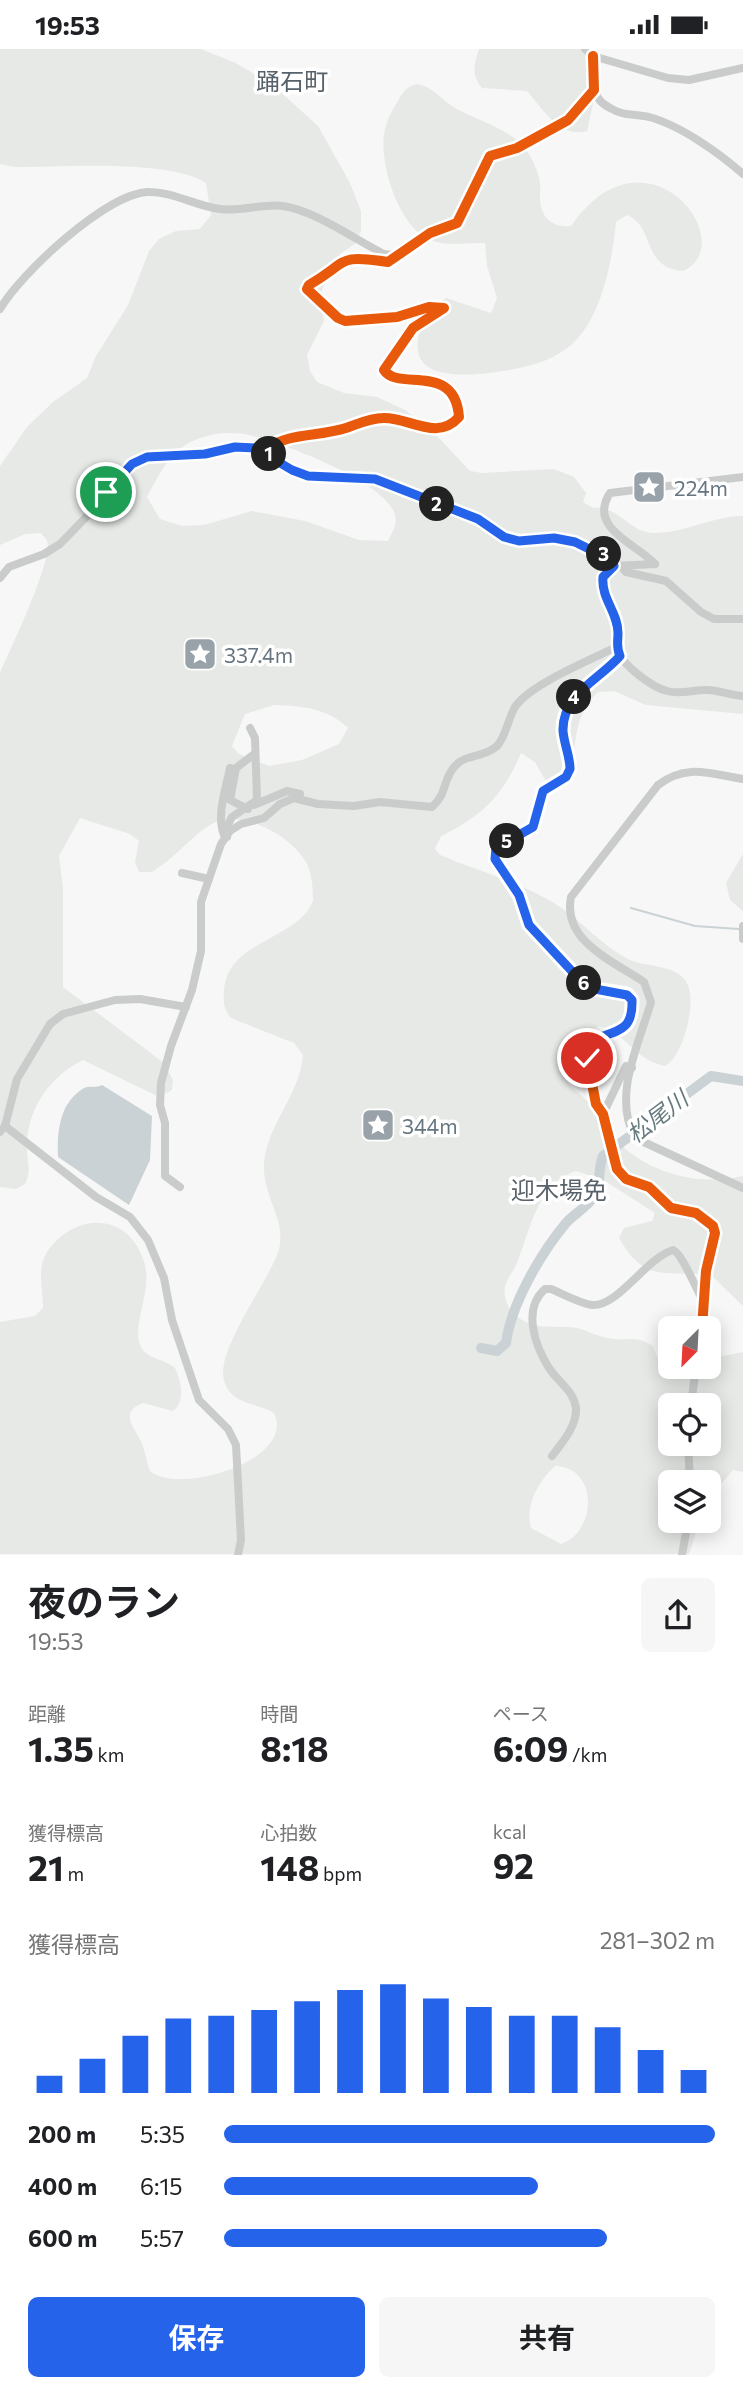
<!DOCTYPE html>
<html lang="ja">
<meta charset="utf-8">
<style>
body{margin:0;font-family:Commissioner,"Noto Sans JP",sans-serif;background:#f6f6f6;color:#202124;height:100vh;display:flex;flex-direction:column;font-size:26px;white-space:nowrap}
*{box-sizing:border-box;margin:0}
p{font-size:23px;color:#757577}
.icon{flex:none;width:38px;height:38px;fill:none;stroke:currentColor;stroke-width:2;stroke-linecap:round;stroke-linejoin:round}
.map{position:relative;height:1506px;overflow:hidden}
.panel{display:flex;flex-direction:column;background:#fff;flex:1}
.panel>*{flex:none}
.needle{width:46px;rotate:204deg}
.controls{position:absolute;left:658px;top:1267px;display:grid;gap:14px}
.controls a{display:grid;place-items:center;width:63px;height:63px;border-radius:10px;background:#fff;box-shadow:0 4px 18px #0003;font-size:35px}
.pin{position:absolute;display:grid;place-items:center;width:60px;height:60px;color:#fff;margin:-30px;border:4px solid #fff;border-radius:50%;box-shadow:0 2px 7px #0007}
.km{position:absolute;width:35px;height:35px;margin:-18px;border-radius:50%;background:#222;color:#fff;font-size:19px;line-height:35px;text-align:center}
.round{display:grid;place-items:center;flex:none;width:74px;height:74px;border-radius:10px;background:#f6f6f6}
.headline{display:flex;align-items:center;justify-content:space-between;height:119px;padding:0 28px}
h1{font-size:38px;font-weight:700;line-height:52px}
.stats{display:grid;grid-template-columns:repeat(3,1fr);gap:10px;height:119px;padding:7px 28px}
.stats div{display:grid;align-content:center}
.stats b{font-size:35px;font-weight:700}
.stats small{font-size:19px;font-weight:400}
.stats p{font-size:19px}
.chart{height:196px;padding:14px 28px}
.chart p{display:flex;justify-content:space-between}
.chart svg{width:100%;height:126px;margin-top:7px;stroke:#2563eb;stroke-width:6}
.primary-button{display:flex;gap:14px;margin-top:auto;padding:14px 28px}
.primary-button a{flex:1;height:80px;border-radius:10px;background:#2563eb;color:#fff;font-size:28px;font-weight:700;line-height:80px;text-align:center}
.primary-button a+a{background:#f6f6f6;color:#202124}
ul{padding:0 28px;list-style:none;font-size:23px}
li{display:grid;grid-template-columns:112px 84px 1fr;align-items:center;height:52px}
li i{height:18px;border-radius:9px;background:#2563eb}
.status{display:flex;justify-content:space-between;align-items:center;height:49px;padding:0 35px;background:#fff;direction:ltr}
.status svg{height:19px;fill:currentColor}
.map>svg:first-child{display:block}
.green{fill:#e6e9e5;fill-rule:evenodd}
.water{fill:#cad2d5}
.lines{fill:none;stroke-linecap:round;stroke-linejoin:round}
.stream{stroke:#cad2d5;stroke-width:2}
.river{stroke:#cad2d5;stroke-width:10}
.minor{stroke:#cacccc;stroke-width:8}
.cycleway-casing{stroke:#fff;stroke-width:15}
.cycleway{stroke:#e8590c;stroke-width:10}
.route-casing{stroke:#fff;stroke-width:14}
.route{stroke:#2563eb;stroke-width:9}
.labels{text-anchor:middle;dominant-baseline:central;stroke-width:7;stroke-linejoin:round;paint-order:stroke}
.poi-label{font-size:21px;fill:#66757f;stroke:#fff;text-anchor:start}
.water-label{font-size:23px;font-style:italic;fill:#667a7f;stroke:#fff}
.quarter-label{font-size:24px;fill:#58626a;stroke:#fff}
</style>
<div class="status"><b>19:53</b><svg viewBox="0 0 49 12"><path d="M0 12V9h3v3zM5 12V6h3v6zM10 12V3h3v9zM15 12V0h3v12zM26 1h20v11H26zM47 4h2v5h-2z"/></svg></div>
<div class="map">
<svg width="743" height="1506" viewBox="0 0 743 1506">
<rect width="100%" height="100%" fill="#f7f7f7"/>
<!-- green -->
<g class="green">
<path d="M0,0H201L236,14L273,36L318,77L350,134L361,162V181L356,194L340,205L320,245L324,272L307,306L310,322L317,333L344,344L377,348L405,361L439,389L470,422L482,424L554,420L574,428L586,444L583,453L593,459C616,455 630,483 652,484C683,485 712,467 743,467V665L646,656L614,642L598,643C567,673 581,703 565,738L548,736L535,713L521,704C503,747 482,767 441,787L435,800L440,806C476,821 521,834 554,854C579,869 600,895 626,909C643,919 672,914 685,931C699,948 684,1007 665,1017C633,1010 629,986 599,977C583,988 564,999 563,1021C563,1036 581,1044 589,1054C600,1067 609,1085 622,1097C654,1126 702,1137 743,1127V1257L711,1226C668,1220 646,1237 619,1189L624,1179L652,1172L655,1164L605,1132L576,1122C537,1134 530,1182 517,1214C512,1226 502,1233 505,1248C507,1258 515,1268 524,1272C540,1281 559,1276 577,1279C589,1282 600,1289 613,1290C632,1292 635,1286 653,1297L661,1319L681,1325L694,1318H709V1310L743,1303V1423L733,1421L709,1449V1433H670V1472H700L689,1505H0V1273L35,1267L43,1259C43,1234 34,1215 54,1194C87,1160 133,1170 145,1216C152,1242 132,1275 140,1296C146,1311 164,1309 175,1319C181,1331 186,1353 173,1362L143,1354C118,1364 135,1378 142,1395C146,1404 146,1413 150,1422C179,1447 297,1411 274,1364C256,1353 230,1356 224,1331C216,1302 265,1237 277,1206C290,1174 262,1149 264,1115C267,1075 300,1046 303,1006L294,994L231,969C224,960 223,954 224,943C226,897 279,893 304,866C308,863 310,857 313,852C313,840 312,826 307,815C293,788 244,760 214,774C195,783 178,806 159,818L152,823H139L135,813L139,792L130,785L80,769L59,807L63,839V938L164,1014L173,1031L172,1041L159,1048L83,1011C52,1026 29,1057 27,1092C25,1108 33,1120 25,1135L16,1140L0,1138V624C9,603 54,510 47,492C47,491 41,484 40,484L25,485L0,496V417L27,378L53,353L87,329L96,307L128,256L149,202L159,190L176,182L200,180L211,166L206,134C171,110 60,118 15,118L0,115ZM222,384C231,384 241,384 249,386C281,393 387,433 395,466C398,475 392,484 388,492L359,491L305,472L252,462L204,476L182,477L160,470L147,448C167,410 178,390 222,384ZM274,656C303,657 327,659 348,679L339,695L302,711L269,717L239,705L232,697L245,665ZM670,1356H709V1395H670ZM555,1417C599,1418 597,1483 561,1495L531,1479C525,1456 538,1433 555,1417Z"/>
<path d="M479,0H584L599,27L587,82C560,90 542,59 527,42L482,39C471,26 474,15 479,0Z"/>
<path d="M417,35C434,38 442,52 457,60C492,79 527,82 539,129C542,139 538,150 542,161C546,173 558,179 571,177C647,68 743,195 683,222C641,219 656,178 627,166L616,173C612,213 601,275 566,300C544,316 517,320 490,324C473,326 441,328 427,317C404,299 428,260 446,249L491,264L497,249L487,217L485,194C465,193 446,199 426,189C397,174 376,107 386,77C388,68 393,60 398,52C402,44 407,37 417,35Z"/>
<polygon points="743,805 743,862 730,851 726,834"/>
</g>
<!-- water -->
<path class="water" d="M102,1036L152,1067L150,1111L129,1156L58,1108C57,1084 59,1056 81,1041C88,1035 94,1040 102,1036Z"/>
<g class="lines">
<!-- stream -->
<polyline class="stream" points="631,859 695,877 739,880"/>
<!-- river -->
<path class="river" d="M481,1299L497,1302L506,1294C511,1255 541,1204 566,1174C574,1165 587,1158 594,1148C602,1135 597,1121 603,1107L711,1027L743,1032"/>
<!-- minor -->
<g class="minor">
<polyline points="585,0 593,7 668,29 689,31 743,19"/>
<path d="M594,41C598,51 602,55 612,60C623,67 636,65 649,68C680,76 719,104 743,125"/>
<path d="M0,260C21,224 105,146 147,143C172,142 195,157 220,160C241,163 263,154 283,157C316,162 354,190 384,205L394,206"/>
<path d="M264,401C289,383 318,388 346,379C358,375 370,369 383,369C409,368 437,393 459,368C455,312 398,343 384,321L413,279L444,259L429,258L397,268L345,272L338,269L307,240L309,236C350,212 336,205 388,213L430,184L457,174L490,107L517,99L568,71L594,41L593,7"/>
<path d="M655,515L614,517L603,528C601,547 611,557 616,574C619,583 615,593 617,601C623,617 652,638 667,642C681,646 692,641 705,641C717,640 731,647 743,647"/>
<path d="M655,515C637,495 587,479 610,444L743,428"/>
<polyline points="620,517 626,523 666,532 701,563 714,570 743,570"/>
<polyline points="0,529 9,518 44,505 60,495 95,459 132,415 147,408 205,405 235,398 264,401 292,421 308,427 375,430 478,470 504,488 519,492 554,489 575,493 613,512 614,517"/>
<path d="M620,607C599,631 562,645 563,682C564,695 570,707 570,720L566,728L543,742L533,778L497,799L495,810L519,846L529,876L581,932L595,940L627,945L632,951C633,982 619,981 592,991L587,1009L596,1055L603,1065L617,1120L626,1130L649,1138L671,1159L696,1164L713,1177L715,1184L706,1222L702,1279"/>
<path d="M743,730C710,725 687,714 658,736L571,848C562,892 613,912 644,933L651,953C639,995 612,1047 635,1089L743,1139"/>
<polyline points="254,756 287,742 300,745"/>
<polyline points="248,760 230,751 236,719 253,706"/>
<path d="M224,786C216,767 226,739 230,719"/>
<polyline points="227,788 225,781 232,768 257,751 255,689 250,679"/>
<polyline points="182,824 209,830"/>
<polyline points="743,877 743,890"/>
<polyline points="603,1065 626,1017 632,1019"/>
<polyline points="5,1077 96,1148 130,1168 148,1191 164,1229 172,1271 199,1351 228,1380 236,1396 241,1491 238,1506"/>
<polyline points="0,1083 5,1077 17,1030 50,975 63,965 115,951 140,950 186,958"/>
<path d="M180,1138L165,1127V1074L160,1056L161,1034L171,997L192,941L201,902V853L221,795L230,782L241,775L264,769L280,755L294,749L318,755L354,757L380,753L432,758C448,744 442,731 455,717C465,705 484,709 497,697C506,687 508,670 515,658C530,635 591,611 616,598"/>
<polyline points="691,1356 696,1318"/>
<polyline points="688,1395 690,1433"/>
<path d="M552,1407C562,1394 577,1377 576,1359C574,1342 558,1333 549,1319C535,1297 522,1260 545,1240H551C563,1245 579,1254 592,1256C618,1258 646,1209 673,1201C682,1204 697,1242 704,1254"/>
<polyline points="682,1506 688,1472"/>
</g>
<defs>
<g id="cycleway">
<path d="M264,401C289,383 318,388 346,379C358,375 370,369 383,369C409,368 437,393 459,368C455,312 398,343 384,321L413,279L444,259L429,258L397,268L345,272L338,269L307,240L309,236C350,212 336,205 388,213L430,184L457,174L490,107L517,99L568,71L594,41L593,7"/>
<path d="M620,607C599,631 562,645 563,682C564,695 570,707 570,720L566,728L543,742L533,778L497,799L495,810L519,846L529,876L581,932L595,940L627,945L632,951C633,982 619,981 592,991L587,1009L596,1055L603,1065L617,1120L626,1130L649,1138L671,1159L696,1164L713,1177L715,1184L706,1222L702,1279"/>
</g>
</defs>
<!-- cycleway casing -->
<use href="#cycleway" class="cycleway-casing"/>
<!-- cycleway -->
<use href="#cycleway" class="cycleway"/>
</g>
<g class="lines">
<defs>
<path id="route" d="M106,443L132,415L147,408L205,405L235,398L255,399L292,421L308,427L375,430L478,470L504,488L519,492L554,489L575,493L613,512L614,517L603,528C601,550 618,563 618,584C618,594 616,598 620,607C599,631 562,645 563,682C564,695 570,707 570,720L566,728L543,742L533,778L496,799L495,810L519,846L529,876L581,932L595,940L627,946L632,951C633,982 619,981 592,991L587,1009"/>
</defs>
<!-- route casing -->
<use href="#route" class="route-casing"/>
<!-- route -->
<use href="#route" class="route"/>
</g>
<!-- icons -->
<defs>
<symbol id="sight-square" viewBox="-11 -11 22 22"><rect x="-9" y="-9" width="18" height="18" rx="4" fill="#99a2a9" stroke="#fff"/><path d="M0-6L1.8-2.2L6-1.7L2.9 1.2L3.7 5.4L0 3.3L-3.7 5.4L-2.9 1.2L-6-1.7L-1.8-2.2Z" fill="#fff"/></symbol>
</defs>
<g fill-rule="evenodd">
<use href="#sight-square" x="630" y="419" width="38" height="38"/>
<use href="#sight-square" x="181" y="586" width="38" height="38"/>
<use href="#sight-square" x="359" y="1057" width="38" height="38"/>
</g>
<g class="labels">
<!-- poi labels -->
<g class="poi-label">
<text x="674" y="438">224m</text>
<text x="224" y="605">337.4m</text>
<text x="402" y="1076">344m</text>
</g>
<!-- water labels -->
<g class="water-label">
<text transform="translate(657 1067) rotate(-37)">松尾川</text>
</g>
<!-- quarter labels -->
<g class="quarter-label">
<text x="292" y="31">踊石町</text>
<text x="559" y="1140">迎木場免</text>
</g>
</g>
</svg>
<div class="controls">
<a><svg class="needle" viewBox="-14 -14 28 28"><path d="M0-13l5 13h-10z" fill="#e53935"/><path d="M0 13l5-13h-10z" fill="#757577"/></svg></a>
<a><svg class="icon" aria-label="locate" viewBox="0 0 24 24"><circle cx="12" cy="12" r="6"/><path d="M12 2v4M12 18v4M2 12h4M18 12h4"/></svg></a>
<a><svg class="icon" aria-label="layers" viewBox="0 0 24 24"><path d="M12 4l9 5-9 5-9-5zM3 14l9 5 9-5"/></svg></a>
</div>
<div class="pin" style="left:106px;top:443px;background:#1e9e55"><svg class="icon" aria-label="arrive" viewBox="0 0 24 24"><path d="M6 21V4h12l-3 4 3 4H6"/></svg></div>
<div class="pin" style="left:587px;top:1009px;background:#d93025"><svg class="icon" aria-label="check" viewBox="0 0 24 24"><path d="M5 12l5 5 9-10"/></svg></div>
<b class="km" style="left:269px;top:405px">1</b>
<b class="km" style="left:437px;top:455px">2</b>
<b class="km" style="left:604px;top:505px">3</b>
<b class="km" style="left:574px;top:648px">4</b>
<b class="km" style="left:507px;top:792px">5</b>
<b class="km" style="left:584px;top:934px">6</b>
</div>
<section class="panel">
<div class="headline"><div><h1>夜のラン</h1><p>19:53</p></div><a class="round"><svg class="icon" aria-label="share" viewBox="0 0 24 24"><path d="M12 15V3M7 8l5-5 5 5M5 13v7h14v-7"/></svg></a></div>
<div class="stats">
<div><p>距離</p><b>1.35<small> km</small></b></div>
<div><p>時間</p><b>8:18</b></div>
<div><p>ペース</p><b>6:09<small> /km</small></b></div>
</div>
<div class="stats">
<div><p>獲得標高</p><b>21<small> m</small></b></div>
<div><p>心拍数</p><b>148<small> bpm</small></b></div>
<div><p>kcal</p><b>92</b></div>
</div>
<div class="chart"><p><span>獲得標高</span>281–302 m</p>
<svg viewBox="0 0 160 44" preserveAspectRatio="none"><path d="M5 44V38M15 44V32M25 44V24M35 44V18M45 44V17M55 44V15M65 44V12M75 44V8M85 44V6M95 44V11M105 44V14M115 44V17M125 44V17M135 44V21M145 44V29M155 44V36"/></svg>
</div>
<ul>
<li><b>200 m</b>5:35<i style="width:100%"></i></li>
<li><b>400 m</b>6:15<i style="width:64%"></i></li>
<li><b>600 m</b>5:57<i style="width:78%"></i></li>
</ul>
<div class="primary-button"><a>保存</a><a>共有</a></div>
</section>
